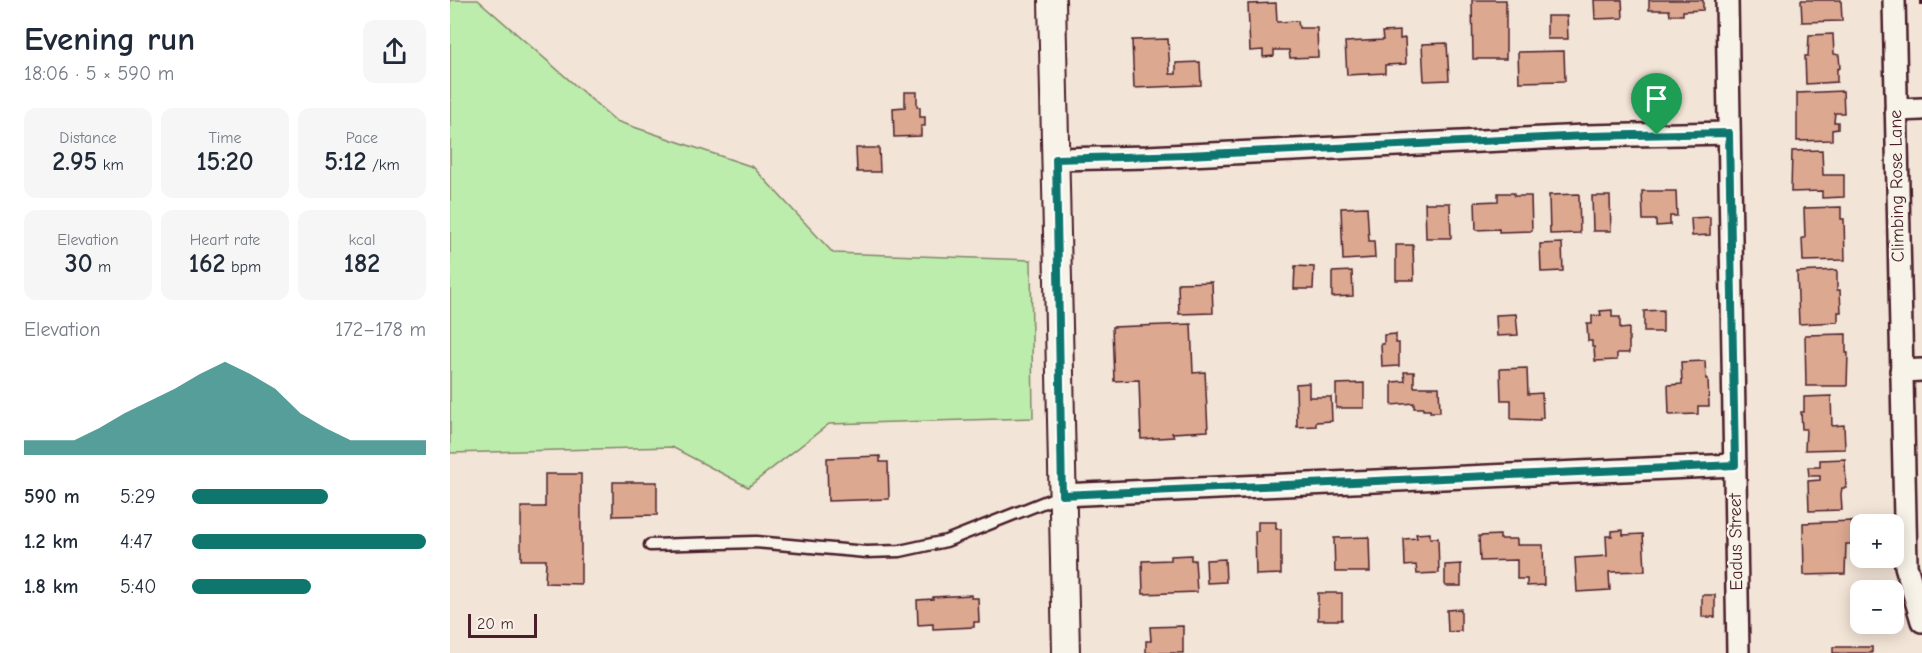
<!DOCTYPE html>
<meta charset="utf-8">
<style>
body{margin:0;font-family:"Comic Neue",sans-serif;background:#f6f6f7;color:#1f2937;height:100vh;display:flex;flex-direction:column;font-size:22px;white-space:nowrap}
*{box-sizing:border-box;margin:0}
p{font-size:20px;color:#747a83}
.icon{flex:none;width:33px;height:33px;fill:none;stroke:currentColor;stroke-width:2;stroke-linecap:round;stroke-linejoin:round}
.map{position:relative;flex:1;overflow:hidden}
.drawer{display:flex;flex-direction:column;background:#fff;width:450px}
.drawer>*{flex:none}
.controls{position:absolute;left:1400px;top:514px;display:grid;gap:12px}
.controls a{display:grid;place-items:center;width:54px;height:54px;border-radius:12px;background:#fff;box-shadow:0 3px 15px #0003;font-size:30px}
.scale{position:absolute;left:18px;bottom:15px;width:69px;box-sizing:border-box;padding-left:6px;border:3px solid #4a1f2b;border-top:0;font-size:16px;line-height:21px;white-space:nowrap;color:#4a1f2b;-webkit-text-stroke:4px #f7f3e8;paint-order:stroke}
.pin{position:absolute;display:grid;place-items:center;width:51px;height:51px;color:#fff;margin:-62px -26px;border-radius:50% 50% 50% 0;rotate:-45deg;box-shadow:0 0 6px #0007}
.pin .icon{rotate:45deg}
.round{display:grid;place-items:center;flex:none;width:63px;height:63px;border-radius:12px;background:#f6f6f7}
.head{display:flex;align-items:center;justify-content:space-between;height:102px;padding:0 24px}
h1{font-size:33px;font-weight:600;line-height:45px}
.stats{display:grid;grid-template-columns:repeat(3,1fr);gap:9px;height:102px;padding:6px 24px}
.stats div{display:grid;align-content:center;border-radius:12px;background:#f6f6f7;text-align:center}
.stats b{font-size:26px;font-weight:600}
.stats small{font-size:16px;font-weight:400}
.stats p{font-size:16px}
.chart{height:168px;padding:12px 24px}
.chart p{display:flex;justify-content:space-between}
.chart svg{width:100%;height:108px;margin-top:6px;fill:#0f766e;opacity:.7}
ul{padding:0 24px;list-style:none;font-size:20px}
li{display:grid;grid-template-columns:96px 72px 1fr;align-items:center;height:45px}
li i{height:15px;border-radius:8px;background:#0f766e}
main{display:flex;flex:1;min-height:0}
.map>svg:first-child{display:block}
.green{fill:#bdedac;stroke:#84866c;stroke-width:1.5}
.building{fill:#dca890;stroke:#4a1f2b;stroke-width:1.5}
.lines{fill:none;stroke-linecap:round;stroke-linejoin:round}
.service-casing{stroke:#4a1f2b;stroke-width:15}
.minor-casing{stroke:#4a1f2b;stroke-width:26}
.tertiary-casing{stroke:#4a1f2b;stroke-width:30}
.path{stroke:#4a1f2b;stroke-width:4;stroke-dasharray:6 4.5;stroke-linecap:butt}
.service{stroke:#f7f3e8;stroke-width:10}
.minor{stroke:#f7f3e8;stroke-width:21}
.tertiary{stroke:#f7f3e8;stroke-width:26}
.route-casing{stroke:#fff;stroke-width:12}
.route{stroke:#0f766e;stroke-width:8}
.labels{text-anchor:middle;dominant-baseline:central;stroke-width:5;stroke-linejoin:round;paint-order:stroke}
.street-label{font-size:18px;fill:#4a1f2b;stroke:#f7f3e8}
</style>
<main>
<section class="drawer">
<div class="head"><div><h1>Evening run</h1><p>18:06 · 5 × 590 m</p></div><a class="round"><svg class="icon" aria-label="share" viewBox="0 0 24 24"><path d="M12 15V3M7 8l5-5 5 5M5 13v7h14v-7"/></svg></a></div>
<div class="stats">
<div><p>Distance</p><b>2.95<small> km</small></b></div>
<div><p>Time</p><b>15:20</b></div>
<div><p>Pace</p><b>5:12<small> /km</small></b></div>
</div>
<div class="stats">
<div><p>Elevation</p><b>30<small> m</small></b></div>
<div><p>Heart rate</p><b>162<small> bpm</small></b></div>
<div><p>kcal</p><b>182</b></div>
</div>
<div class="chart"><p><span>Elevation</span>172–178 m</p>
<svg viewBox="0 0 160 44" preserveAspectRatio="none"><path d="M0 44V38L10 38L20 38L30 33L40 27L50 22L60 17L70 11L80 6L90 11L100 17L110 27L120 33L130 38L140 38L150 38L160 38V44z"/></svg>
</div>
<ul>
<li><b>590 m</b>5:29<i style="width:58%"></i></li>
<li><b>1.2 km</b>4:47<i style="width:100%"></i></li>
<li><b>1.8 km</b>5:40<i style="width:51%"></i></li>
</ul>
</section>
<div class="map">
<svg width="1472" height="653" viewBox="0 0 1472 653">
<rect width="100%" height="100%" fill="#f2e4d6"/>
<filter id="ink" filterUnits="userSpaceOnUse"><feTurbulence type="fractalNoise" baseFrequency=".0167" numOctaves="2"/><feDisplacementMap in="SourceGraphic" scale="12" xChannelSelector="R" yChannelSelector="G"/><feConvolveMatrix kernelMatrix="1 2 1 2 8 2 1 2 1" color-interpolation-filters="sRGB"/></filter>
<g filter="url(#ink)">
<!-- green -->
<polygon class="green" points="0,0 28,0 166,121 303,167 383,253 581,260 583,418 379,424 298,487 222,447 0,453"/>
<!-- building -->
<g class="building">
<polygon points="1022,0 1056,0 1056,59 1023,59"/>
<polygon points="1144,0 1172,0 1173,18 1145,19"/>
<polygon points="1199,0 1253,0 1253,10 1233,11 1233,15 1220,15 1219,10 1199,10"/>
<polygon points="1351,0 1391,0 1392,21 1352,22"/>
<polygon points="826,3 827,22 848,21 849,28 867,28 868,57 840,58 839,50 824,50 824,56 813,57 813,50 800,51 798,4"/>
<polygon points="1097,16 1117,16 1118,39 1097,39"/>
<polygon points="950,31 950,39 955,38 956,64 935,65 935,73 897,75 895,42 933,40 932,32"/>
<polygon points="1383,34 1384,54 1389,55 1390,68 1387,69 1387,82 1356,84 1355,56 1358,56 1359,35"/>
<polygon points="718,39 720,74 726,74 726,63 750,62 751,85 684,88 682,40"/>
<polygon points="997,43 999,80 974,81 972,44"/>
<polygon points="1114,51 1115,81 1069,82 1068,52"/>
<polygon points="1393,91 1394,113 1385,113 1384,122 1388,122 1388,129 1382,130 1382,140 1347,141 1347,93"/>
<polygon points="455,92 467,92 467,107 470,107 470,117 475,117 475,126 471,126 471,136 444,137 443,108 455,107"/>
<polygon points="406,148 429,148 430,172 407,172"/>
<polygon points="1372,150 1373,175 1394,175 1394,197 1372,198 1372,191 1341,192 1342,151"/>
<polygon points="1192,191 1226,191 1227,216 1220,216 1220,225 1206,226 1206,220 1193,220"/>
<polygon points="1048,193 1064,193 1064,196 1081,196 1082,231 1049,232 1049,229 1026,230 1025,202 1048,201"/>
<polygon points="1129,194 1130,233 1100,234 1099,195"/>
<polygon points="1142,196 1160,196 1161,231 1143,231"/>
<polygon points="975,203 1000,203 1001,238 976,238"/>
<polygon points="917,207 919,241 924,241 925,258 893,260 891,208"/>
<polygon points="1391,207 1391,219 1394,219 1395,260 1353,261 1352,238 1355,238 1354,208"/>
<polygon points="1260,217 1260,235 1242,236 1241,218"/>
<polygon points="1112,243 1113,271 1091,272 1090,244"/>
<polygon points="946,245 963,245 964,280 946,280"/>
<polygon points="845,266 864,267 863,289 844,289"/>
<polygon points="1387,270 1387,290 1390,290 1391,312 1388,312 1388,322 1349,324 1347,272"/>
<polygon points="902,271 903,296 882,297 882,272"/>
<polygon points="762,282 763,313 729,314 728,283"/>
<polygon points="1162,310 1162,317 1170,317 1170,329 1179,328 1179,353 1167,353 1167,360 1145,361 1144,347 1142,347 1142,341 1138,341 1137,324 1142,324 1142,316 1151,315 1150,311"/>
<polygon points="1213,310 1213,332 1194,332 1194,311"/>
<polygon points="1066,314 1068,335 1047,336 1046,315"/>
<polygon points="741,324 743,373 755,372 758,431 722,433 724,437 691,439 689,380 664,381 662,327"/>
<polygon points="946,334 946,343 949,343 949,366 932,367 931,344 934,344 934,335"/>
<polygon points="1396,334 1396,353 1398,353 1397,386 1356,386 1355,335"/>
<polygon points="1255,361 1256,379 1258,379 1259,406 1248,406 1248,414 1219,415 1218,385 1232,384 1231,362"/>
<polygon points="1077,368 1078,394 1092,393 1093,418 1090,418 1090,420 1061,419 1061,400 1051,400 1050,369"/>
<polygon points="954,372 964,372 964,387 989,387 990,412 980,412 980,410 973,410 973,408 964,408 964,403 942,405 942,382 955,381"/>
<polygon points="859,383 859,397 881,397 882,421 866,422 866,426 847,427 846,384"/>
<polygon points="914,383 914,408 886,408 886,384"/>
<polygon points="1381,396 1382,426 1394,425 1395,449 1355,450 1356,429 1352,429 1351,412 1354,412 1354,397"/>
<polygon points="430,456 430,462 438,462 439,499 378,501 377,458"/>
<polygon points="1395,459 1396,488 1392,488 1391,494 1392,510 1359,511 1358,481 1370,480 1370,476 1359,476 1358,467 1370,467 1370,460"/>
<polygon points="95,474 131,474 131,584 95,583 96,560 71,560 71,507 95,507"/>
<polygon points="163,482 207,482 207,515 163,516"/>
<polygon points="1402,521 1403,544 1396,544 1395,574 1354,575 1353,523"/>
<polygon points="808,522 826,522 826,529 831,529 831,574 806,575 805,531 808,531"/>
<polygon points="1173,530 1173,535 1193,534 1195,571 1159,572 1160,590 1127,592 1125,558 1157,556 1156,536 1162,536 1162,531"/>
<polygon points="980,533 980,538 988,538 989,573 967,574 966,565 955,566 954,539 967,538 966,534"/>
<polygon points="1050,535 1050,539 1067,539 1067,545 1093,545 1094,585 1077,586 1077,579 1067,579 1067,560 1030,561 1029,536"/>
<polygon points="919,537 920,572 885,572 884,538"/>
<polygon points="741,555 741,560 745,560 747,592 693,594 692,561 721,560 721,556"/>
<polygon points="775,559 776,582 757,583 756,560"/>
<polygon points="1011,564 1011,586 995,586 995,565"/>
<rect x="868" y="593" width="24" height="27"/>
<polygon points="521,595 521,598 528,598 529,622 524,622 524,627 483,629 483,624 468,625 467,600 483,599 483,597"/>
<rect x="1252" y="595" width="13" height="22"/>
<polygon points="1011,609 1011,631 998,632 997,610"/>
<polygon points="733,626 733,653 696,653 696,641 701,641 700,627"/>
<rect x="1383" y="647" width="39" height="6"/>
</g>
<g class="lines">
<defs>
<polyline id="service" points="200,545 306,542 416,552 450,551 496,541 612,495"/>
<g id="minor">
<polyline points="1277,0 1288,653"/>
<polyline points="1444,0 1456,566 1472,621"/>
<polyline points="1446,110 1472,109"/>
<polyline points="606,159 697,157 1135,136 1279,133"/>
<polyline points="1451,371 1472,370"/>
<polyline points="612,495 1285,465"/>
</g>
<polyline id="tertiary" points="602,0 616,653"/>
</defs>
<!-- service casing -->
<use href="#service" class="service-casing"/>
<!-- minor casing -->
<use href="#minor" class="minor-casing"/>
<!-- tertiary casing -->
<use href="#tertiary" class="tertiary-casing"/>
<!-- path -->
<polyline class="path" points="1472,0 1472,5"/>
<!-- service -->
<use href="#service" class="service"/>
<!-- minor -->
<use href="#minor" class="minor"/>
<!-- tertiary -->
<use href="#tertiary" class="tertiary"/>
</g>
</g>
<g class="lines" filter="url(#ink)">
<defs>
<polygon id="route" points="1279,133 1285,465 612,495 606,159 737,155 1136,136"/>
</defs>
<!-- route casing -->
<use href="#route" class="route-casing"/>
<!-- route -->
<use href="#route" class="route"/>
</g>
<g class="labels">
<!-- street labels -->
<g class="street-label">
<text transform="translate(1447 186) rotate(-91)">Climbing Rose Lane</text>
<text transform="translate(1286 542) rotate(-91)">Eadus Street</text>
</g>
</g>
</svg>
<div class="controls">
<a>+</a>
<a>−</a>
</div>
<div class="scale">20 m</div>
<div class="pin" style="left:1207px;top:135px;background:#1e9e55"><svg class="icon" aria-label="arrive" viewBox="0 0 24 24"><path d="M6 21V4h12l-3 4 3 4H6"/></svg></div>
</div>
</main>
